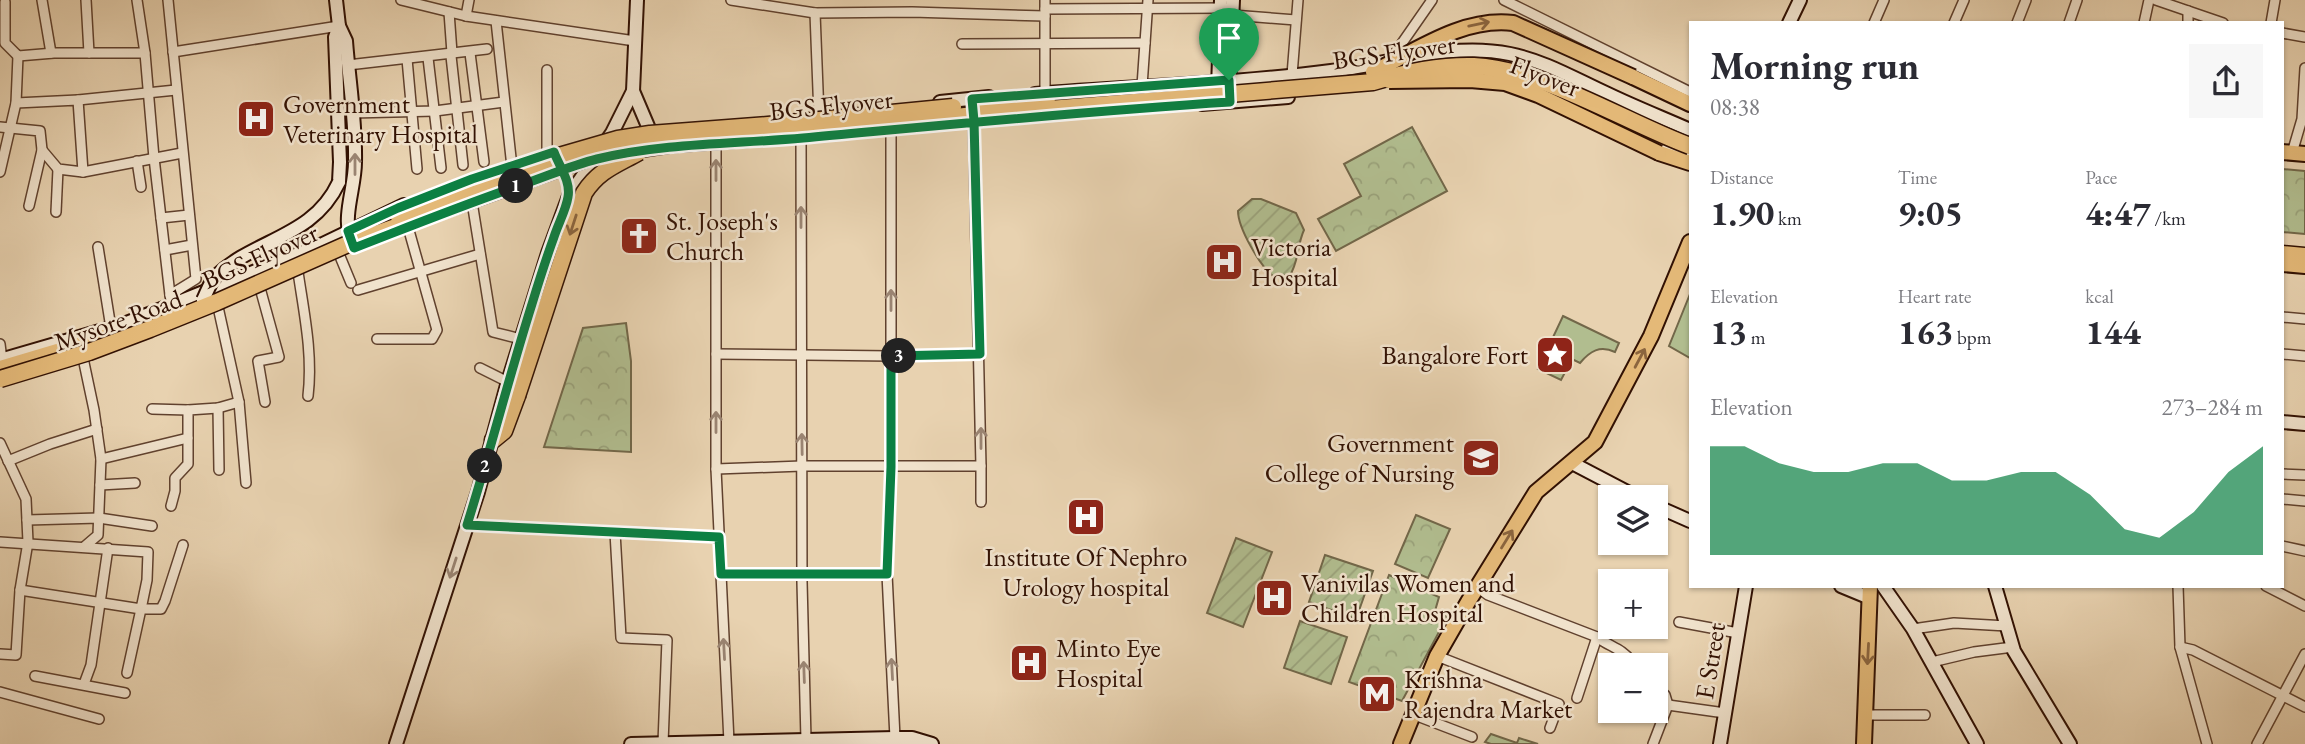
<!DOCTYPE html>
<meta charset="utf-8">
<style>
body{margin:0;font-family:"EB Garamond",serif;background:#f7f7f7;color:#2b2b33;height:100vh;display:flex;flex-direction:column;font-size:26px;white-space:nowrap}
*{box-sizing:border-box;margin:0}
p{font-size:23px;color:#7c7c81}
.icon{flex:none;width:38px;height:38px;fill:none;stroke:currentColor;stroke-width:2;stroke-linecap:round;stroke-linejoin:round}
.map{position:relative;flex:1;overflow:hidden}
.sheet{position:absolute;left:1689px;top:21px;width:595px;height:567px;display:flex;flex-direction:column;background:#fff;border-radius:0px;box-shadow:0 2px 5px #0004}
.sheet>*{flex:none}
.fabs{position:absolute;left:1598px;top:485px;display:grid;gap:14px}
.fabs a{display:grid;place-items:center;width:70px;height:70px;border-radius:0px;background:#fff;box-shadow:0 2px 5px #0004;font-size:35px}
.pin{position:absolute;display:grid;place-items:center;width:60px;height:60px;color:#fff;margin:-72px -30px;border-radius:50% 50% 50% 0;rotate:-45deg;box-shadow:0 0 7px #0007}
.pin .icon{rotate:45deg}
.km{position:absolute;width:35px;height:35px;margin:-18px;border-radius:50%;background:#222;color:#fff;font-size:19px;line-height:35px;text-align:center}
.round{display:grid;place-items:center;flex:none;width:74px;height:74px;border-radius:0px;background:#f7f7f7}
.overview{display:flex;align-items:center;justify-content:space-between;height:119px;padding:0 21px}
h1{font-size:38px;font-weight:700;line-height:52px}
.figures{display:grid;grid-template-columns:repeat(3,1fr);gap:10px;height:119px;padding:7px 21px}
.figures div{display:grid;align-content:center}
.figures b{font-size:35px;font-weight:700}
.figures small{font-size:19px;font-weight:400}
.figures p{font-size:19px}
.chart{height:196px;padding:14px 21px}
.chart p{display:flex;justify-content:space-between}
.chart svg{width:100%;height:126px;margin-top:7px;fill:#0b8043;opacity:.7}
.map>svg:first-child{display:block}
.grass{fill:#b1bd8f;stroke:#726749;stroke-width:2}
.park{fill:url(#park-crowns);stroke:#726749;stroke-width:2}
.garden{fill:url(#garden-furrows);stroke:#726749;stroke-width:2}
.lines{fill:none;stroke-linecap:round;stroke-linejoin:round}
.street-casing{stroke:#60412e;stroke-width:12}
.secondary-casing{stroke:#321103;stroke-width:16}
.primary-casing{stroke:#321103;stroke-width:18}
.highway-casing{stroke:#321103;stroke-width:19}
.street{stroke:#f0e2cc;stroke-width:9}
.secondary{stroke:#f0e2cc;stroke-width:12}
.primary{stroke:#e4b978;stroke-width:14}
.highway{stroke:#e4b978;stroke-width:16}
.secondary-bridge-casing{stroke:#321103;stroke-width:16;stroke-linecap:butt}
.primary-bridge-casing{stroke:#321103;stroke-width:18;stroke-linecap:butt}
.highway-bridge-casing{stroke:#321103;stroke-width:19;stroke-linecap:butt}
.secondary-bridge{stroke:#f0e2cc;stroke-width:12}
.primary-bridge{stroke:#e4b978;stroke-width:14}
.highway-bridge{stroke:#e4b978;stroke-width:16}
.oneway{stroke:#8b653e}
.oneway2{stroke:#9a8472}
.route-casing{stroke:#fff;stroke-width:14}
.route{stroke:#0b8043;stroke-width:9}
.labels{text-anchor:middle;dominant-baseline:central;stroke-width:5;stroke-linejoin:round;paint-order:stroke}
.street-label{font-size:26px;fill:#321103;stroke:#f0e2cc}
.poi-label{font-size:26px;fill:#321103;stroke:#f0e2cc;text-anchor:start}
</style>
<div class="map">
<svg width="2305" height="744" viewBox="0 0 2305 744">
<defs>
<pattern id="park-crowns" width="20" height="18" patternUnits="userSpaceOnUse" patternTransform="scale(1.75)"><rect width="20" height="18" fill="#b1bd8f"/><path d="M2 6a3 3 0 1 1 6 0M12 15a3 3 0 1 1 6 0" fill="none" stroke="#99a17a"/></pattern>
<pattern id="garden-furrows" width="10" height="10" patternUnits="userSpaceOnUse" patternTransform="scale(1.75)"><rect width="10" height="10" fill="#b1bd8f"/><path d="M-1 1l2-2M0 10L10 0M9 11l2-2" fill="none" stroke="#99a17a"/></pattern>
</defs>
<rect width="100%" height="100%" fill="#e8d2b0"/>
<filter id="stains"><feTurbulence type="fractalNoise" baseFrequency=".00286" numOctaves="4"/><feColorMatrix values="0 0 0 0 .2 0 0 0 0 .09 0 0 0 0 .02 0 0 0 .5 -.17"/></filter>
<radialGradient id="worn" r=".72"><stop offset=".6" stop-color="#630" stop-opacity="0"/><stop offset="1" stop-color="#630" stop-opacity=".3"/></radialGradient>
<!-- grass -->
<g class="grass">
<polygon points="1690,294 1690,358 1669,346"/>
<path d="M1563,316L1619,343L1615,352C1600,345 1590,351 1580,363L1572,359L1561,380L1538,369Z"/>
<polygon points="1491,734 1517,743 1519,738 1538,744 1491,744 1485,742"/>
</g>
<!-- park -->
<g class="park">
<polygon points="1412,127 1447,191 1336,251 1318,219 1361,196 1344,164"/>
<polygon points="2282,169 2305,171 2305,234 2282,232"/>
<polygon points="626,323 631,361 631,452 544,447 583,328"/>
<polygon points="1416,515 1450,529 1428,578 1395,564"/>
<polygon points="1389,575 1439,597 1435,611 1447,617 1402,701 1349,682"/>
</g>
<!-- garden -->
<g class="garden">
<path d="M1252,199H1261L1296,213L1304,230C1297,245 1299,261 1290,275L1273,276C1260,266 1238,228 1238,211Z"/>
<polygon points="1236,538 1272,552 1243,627 1207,613"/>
<polygon points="1325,555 1373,571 1356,619 1309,602"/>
<polygon points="1300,621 1347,637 1331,684 1284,668"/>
</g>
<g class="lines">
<defs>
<g id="street">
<polyline points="42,0 51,53"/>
<polyline points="86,0 89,53"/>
<polyline points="137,0 145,53 154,158 170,295"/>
<polyline points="168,0 196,279 170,295 172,305"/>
<polyline points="401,0 466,16 635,41"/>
<polyline points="731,0 815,13 912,12 1045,16"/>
<polyline points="1045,0 1045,93"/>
<polyline points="1504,0 1690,92"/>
<polyline points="2156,0 2223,23"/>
<polyline points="5,2 5,43 18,56 54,53 145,53"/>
<polyline points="1045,9 1225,8"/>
<polyline points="449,12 452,53"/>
<polyline points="815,13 819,116"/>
<polyline points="1232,15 1296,20"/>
<polyline points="466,16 469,0"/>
<polyline points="496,21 512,167"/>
<polyline points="1874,23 1884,0"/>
<polyline points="1954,23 1964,0"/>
<polyline points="2017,23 2026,0"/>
<polyline points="2069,23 2077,0"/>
<polyline points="2144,23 2149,0"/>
<polyline points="2188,23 2188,11"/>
<polyline points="2271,23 2275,0"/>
<polyline points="2282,33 2305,37"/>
<polyline points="962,44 1145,43"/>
<polyline points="173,52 339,26"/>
<polyline points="470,53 484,162"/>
<polyline points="451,56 463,165"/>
<polyline points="428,58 441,168"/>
<polyline points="407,59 417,169"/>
<polyline points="1391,59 1432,0"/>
<polyline points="348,65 487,49"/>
<polyline points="547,70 547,155"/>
<polyline points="1292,75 1298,0"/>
<polyline points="1142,86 1148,0"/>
<polyline points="78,100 176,90"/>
<polyline points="16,103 78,100 83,172"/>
<polyline points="352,113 435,111 504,102"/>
<polyline points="0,127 40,131 42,150 29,206"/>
<polyline points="891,129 891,467 887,574 895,738"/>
<polyline points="801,138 802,582 806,740"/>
<polyline points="716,144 716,469 729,742"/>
<polyline points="42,150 58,169 83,172 182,153"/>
<polyline points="2292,153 2302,119 2305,68"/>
<polyline points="137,161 141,187"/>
<polyline points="0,172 16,103 18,56"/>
<polyline points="472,202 493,332 521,339"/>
<polyline points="56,212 58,169"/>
<polyline points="161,218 189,215"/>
<polyline points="98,247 111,328"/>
<polyline points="165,250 192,245"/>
<polyline points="339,254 351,283"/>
<path d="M298,272C304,313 313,354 308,396"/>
<polyline points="260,288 279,357 258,361 265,402"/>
<polyline points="358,290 480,254"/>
<polyline points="218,307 239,402 246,483"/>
<polyline points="2282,317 2305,319"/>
<polyline points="377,339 432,339 437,330 408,227"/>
<polyline points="0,344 2,360"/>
<polyline points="716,354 891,356 980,354"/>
<polyline points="2282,354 2305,356"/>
<polyline points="83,358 94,410 101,459 98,535 84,547"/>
<polyline points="480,368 508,382"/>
<polyline points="218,408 219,470"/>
<polyline points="152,409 188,410"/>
<polyline points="0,443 26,499 28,542 20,590 16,655 0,654"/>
<polyline points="101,459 188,438"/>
<polyline points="8,461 50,444 97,429"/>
<polyline points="981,466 981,502"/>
<polyline points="716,469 802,466 981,466 973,112"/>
<polyline points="2282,474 2305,475"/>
<polyline points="100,485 135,483"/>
<polyline points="2282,499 2305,501"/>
<polyline points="171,506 175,491 175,478 188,464 188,410 218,408 239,402"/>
<polyline points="27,520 99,518 152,526"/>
<polyline points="467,525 719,537"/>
<polyline points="615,532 621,638 667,640 663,743"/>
<polyline points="0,542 148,552 147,580 141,609 20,590"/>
<polyline points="2282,546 2305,551"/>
<polyline points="721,574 887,574"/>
<polyline points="2178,586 2180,647 2207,744"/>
<polyline points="2266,586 2305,606"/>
<path d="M1477,587L1488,595L1597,637C1608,646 1623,649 1630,660L1645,665"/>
<polyline points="1679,622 1738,633"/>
<polyline points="1913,629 1954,623 2007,626"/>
<polyline points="2180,647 2193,650 2305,707"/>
<polyline points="1437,656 1559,704 1550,728"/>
<polyline points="1932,662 1974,652 2013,647"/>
<polyline points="1656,670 1658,672 1656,687 1665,695 1668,705"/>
<polyline points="127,673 141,609 161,609 165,601 183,545"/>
<polyline points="35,676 125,693"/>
<polyline points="84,684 91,665 108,548"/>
<polyline points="0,692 99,719"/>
<polyline points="1577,698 1597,637"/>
<polyline points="1412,714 1472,737"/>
<polyline points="1865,715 1925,715"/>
<polyline points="1653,744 1668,705 1725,713"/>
<polyline points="2257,744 2305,654"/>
</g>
<g id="secondary">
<path d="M336,0L339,26L346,41C349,81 356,122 355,162C355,187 343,214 350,238"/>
<polyline points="1789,23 1800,0"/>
<polyline points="1218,88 1221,0"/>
<polyline points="1229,88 1233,0"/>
<polyline points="633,91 650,131"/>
<path d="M1035,94C1133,86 1233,84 1331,71C1389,64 1450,42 1510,54C1545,61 1575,79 1608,94C1635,107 1663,118 1690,130"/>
<polyline points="940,102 989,97"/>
<polyline points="1202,104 1288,97"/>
<polyline points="1575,105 1690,155"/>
<polyline points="339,182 340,162 335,37 339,26"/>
<polyline points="0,360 124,324 323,244 404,205"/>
<polyline points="2282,422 2305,424"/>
<polyline points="1572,463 1637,497"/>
<polyline points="1656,506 1690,521"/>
<polyline points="1841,586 1870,598"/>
<polyline points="1883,586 1913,629 1977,744"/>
<polyline points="1995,586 2014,651 2070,744"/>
<polyline points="396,744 478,492 507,385 548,253 569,196 612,133 633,91 637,0"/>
<polyline points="631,744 895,738 912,738 932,744"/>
<polyline points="1720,744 1746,586"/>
</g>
<g id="primary">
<polyline points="1633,77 1690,104"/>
<polyline points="2282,152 2305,154"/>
<polyline points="1659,153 1690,163"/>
<polyline points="2282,264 2305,266"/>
<polyline points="1401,744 1437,656 1468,602 1536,492 1595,442 1651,336 1690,242"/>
<polyline points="1864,744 1870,586"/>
</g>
<g id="highway">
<polyline points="2282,254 2305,256"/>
<polyline points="0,369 108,337"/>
<polyline points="493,440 504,431 517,396"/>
</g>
</defs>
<!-- street casing -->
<use href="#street" class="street-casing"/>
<!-- secondary casing -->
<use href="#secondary" class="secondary-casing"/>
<!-- primary casing -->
<use href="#primary" class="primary-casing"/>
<!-- highway casing -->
<use href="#highway" class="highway-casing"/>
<!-- street -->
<use href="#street" class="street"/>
<!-- secondary -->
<use href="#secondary" class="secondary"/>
<!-- primary -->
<use href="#primary" class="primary"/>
<!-- highway -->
<use href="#highway" class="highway"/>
<defs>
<path id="secondary-bridge" d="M203,300C207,292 210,282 216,276C256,238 313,238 339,182"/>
<g id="primary-bridge">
<path d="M1373,72C1417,50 1463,17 1513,23L1633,77"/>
<polyline points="1389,81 1470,80 1505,83 1538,95 1659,153"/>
</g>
<g id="highway-bridge">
<polyline points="978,104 1047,99"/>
<polyline points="398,215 542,161 618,139 650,134 768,125 953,107"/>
<path d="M0,379L89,352L150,329L217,302L348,244L594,156L672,144L770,137L965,116L1373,82C1406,72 1439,65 1474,66C1542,69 1625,122 1690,146"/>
<path d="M517,396L584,193C599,170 616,165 639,152"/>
</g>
</defs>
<!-- secondary-bridge casing -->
<use href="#secondary-bridge" class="secondary-bridge-casing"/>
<!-- primary-bridge casing -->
<use href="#primary-bridge" class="primary-bridge-casing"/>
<!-- highway-bridge casing -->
<use href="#highway-bridge" class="highway-bridge-casing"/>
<!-- secondary-bridge -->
<use href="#secondary-bridge" class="secondary-bridge"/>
<!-- primary-bridge -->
<use href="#primary-bridge" class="primary-bridge"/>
<!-- highway-bridge -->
<use href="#highway-bridge" class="highway-bridge"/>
</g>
<!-- one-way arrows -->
<defs><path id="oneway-shaft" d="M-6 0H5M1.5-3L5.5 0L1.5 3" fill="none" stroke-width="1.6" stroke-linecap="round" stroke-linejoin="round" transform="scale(1.75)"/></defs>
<g class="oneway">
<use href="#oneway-shaft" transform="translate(1479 24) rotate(-12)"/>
<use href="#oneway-shaft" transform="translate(573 225) rotate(108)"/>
<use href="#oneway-shaft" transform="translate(1640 358) rotate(-62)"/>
<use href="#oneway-shaft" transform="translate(1507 539) rotate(-58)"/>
<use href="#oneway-shaft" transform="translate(1868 654) rotate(93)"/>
</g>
<g class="oneway2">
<use href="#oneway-shaft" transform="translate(355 164) rotate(-90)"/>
<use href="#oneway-shaft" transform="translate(716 170) rotate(-90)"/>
<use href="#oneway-shaft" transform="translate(801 217) rotate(-90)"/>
<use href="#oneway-shaft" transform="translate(891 300) rotate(-90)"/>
<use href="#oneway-shaft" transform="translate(716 422) rotate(-90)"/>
<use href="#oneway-shaft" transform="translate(981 438) rotate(-90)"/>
<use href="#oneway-shaft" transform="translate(802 444) rotate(-91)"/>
<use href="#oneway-shaft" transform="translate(453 568) rotate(108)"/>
<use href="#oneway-shaft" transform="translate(724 649) rotate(-93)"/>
<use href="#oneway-shaft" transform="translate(892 669) rotate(-93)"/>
<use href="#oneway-shaft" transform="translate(804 672) rotate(-92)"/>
</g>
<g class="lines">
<defs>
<path id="route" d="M1229,80L1230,102C1087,111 945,125 803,138C734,144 664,143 597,159C573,165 550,175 527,183C468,203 411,226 354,248L348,231L398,208L472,179L554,152C559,166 571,181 568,197C566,210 558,224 554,237C546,259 539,281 532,304C509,377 490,452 467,525L719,537L721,574H887L891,467V356L980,354L974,121L972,99L1229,80"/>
</defs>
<!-- route casing -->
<use href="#route" class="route-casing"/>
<!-- route -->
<use href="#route" class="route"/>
</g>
<!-- icons -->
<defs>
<symbol id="hospital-square" viewBox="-11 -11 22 22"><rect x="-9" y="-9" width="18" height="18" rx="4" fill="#8f2418" stroke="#f0e2cc"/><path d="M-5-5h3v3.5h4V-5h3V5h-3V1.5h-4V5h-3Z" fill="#fff"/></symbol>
<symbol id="church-square" viewBox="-11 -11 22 22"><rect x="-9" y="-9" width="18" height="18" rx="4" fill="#8f2418" stroke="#f0e2cc"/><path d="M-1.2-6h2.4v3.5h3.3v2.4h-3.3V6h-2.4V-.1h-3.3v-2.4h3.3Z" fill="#fff"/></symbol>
<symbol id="sight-square" viewBox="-11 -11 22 22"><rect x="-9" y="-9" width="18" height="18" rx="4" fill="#8f2418" stroke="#f0e2cc"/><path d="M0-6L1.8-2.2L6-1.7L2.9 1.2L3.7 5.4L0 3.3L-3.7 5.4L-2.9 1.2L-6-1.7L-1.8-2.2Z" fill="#fff"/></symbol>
<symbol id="university-square" viewBox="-11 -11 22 22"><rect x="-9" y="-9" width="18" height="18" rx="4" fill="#8f2418" stroke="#f0e2cc"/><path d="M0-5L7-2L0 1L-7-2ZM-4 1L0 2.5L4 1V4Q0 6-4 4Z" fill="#fff"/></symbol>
<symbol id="metro-square" viewBox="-11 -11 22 22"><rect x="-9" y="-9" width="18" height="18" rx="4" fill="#8f2418" stroke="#f0e2cc"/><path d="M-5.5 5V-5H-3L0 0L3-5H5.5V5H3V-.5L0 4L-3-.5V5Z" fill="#fff"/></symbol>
</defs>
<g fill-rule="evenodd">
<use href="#hospital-square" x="234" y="97" width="44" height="44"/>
<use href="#church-square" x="617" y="214" width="44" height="44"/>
<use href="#hospital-square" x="1202" y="240" width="44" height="44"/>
<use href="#sight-square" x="1533" y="333" width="44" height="44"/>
<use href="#university-square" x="1459" y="436" width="44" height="44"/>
<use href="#hospital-square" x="1064" y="495" width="44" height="44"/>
<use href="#hospital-square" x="1252" y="576" width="44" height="44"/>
<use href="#hospital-square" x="1007" y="641" width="44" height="44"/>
<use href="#metro-square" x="1355" y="672" width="44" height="44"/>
</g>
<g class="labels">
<!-- street labels -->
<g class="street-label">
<text transform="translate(1394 52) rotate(-8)">BGS Flyover</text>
<text transform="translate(1545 76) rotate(21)">Flyover</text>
<text transform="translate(831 105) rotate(-6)">BGS Flyover</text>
<text transform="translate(260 256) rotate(-24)">BGS Flyover</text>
<text transform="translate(118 320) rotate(-20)">Mysore Road</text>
<text transform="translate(1710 661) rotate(-81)">E Street</text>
</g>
<!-- poi labels -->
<g class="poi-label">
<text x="283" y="104">Government<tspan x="283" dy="30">Veterinary Hospital</tspan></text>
<text x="666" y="221">St. Joseph's<tspan x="666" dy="30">Church</tspan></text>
<text x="1251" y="247">Victoria<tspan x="1251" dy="30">Hospital</tspan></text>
<text x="1528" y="355" text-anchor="end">Bangalore Fort</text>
<text x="1454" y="443" text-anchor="end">Government<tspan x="1454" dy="30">College of Nursing</tspan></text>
<text x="1086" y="557" text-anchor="middle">Institute Of Nephro<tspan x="1086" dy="30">Urology hospital</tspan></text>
<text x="1301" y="583">Vanivilas Women and<tspan x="1301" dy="30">Children Hospital</tspan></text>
<text x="1056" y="648">Minto Eye<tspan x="1056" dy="30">Hospital</tspan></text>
<text x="1404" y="679">Krishna<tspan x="1404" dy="30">Rajendra Market</tspan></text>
</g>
</g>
<rect width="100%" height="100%" filter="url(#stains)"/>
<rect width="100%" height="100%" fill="url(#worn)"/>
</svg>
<div class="fabs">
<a><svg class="icon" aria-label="layers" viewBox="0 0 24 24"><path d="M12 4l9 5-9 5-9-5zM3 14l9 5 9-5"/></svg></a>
<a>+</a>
<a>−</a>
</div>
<div class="pin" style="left:1229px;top:80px;background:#1e9e55"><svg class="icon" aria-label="arrive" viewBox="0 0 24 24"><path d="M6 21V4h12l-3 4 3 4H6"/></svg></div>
<b class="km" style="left:516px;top:186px">1</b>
<b class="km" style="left:485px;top:466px">2</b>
<b class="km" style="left:899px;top:356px">3</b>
<section class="sheet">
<div class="overview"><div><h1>Morning run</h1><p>08:38</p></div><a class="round"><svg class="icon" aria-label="share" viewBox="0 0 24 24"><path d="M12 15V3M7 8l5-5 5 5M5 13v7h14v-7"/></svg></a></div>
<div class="figures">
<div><p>Distance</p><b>1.90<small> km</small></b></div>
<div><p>Time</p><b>9:05</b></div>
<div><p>Pace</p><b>4:47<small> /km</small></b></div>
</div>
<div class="figures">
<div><p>Elevation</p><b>13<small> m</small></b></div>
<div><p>Heart rate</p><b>163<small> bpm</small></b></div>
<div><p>kcal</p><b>144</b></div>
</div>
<div class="chart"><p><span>Elevation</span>273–284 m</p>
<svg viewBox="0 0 160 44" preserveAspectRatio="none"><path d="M0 44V6L10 6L20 12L30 15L40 15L50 12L60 12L70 18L80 18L90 15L100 15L110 23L120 35L130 38L140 29L150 15L160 6V44z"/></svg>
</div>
</section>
</div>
